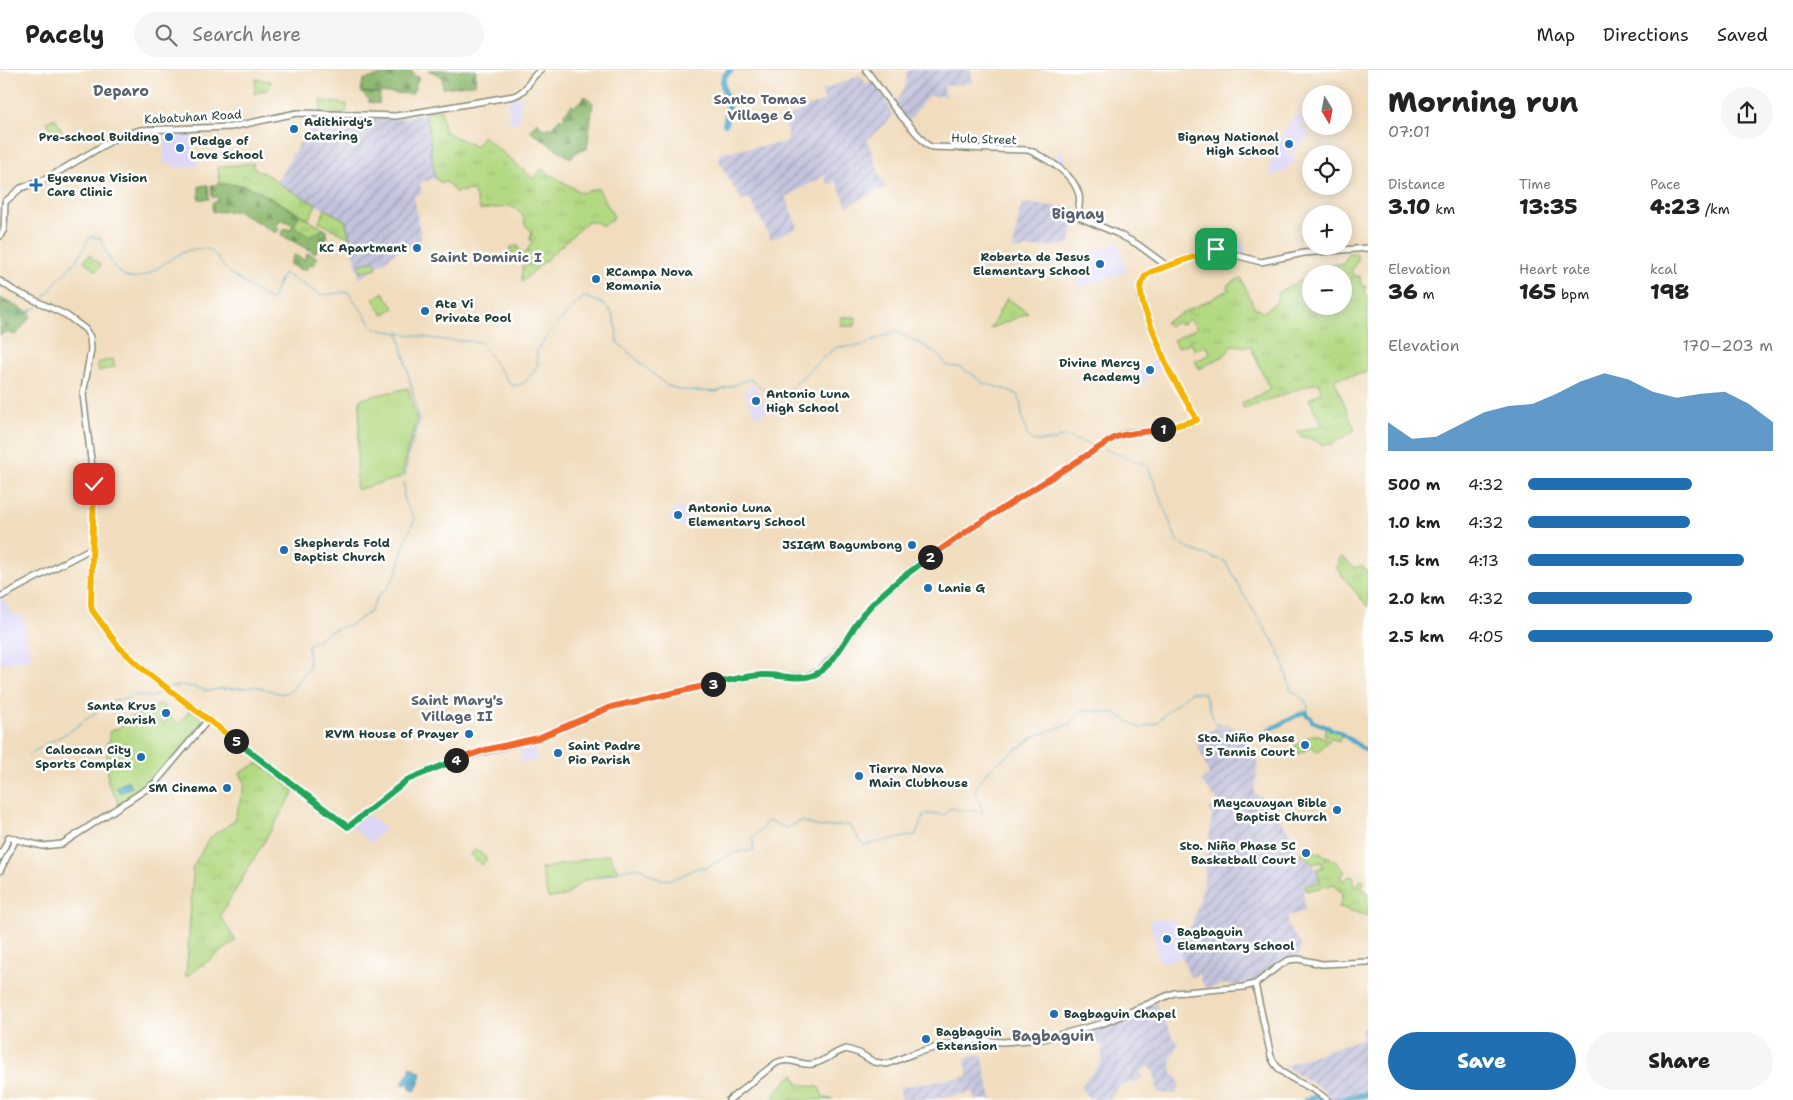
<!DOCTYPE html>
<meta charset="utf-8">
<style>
body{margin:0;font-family:"Shantell Sans",sans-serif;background:#f6f6f6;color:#222;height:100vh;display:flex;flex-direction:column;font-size:19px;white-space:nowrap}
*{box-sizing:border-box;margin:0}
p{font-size:16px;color:#767676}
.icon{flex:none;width:28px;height:28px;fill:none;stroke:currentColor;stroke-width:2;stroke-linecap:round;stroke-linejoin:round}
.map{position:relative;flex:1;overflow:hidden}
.panel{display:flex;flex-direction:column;background:#fff;width:425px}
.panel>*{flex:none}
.needle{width:32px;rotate:170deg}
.controls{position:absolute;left:1302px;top:15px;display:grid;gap:10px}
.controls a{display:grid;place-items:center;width:50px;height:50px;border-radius:50%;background:#fff;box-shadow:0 2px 12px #0003;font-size:25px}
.pin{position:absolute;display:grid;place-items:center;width:42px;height:42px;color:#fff;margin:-21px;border-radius:10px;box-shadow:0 2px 8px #0006}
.km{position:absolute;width:25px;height:25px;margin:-12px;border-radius:50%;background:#222;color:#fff;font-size:14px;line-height:25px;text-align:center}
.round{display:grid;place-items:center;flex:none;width:52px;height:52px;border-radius:26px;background:#f6f6f6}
.summary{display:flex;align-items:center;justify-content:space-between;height:85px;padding:0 20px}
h1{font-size:28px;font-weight:800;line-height:38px}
.stats{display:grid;grid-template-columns:repeat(3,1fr);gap:8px;height:85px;padding:5px 20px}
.stats div{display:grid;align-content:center}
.stats b{font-size:21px;font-weight:800}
.stats small{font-size:14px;font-weight:400}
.stats p{font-size:14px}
.chart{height:140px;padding:10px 20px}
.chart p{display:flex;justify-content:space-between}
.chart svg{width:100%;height:90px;margin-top:5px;fill:#1f6fb2;opacity:.7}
.primary-button{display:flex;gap:10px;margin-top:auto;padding:10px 20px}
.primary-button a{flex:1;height:58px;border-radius:30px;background:#1f6fb2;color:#fff;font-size:20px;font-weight:800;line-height:58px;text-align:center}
.primary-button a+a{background:#f6f6f6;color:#222}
ul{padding:0 20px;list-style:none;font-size:16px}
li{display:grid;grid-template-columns:80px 60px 1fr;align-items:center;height:38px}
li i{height:12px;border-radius:6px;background:#1f6fb2}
header{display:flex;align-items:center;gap:30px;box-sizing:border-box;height:70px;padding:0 25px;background:#fff;border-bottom:1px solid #e0e0e0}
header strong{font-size:24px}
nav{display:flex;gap:28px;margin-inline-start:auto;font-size:18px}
.search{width:350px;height:45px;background:#f6f6f6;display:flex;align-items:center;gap:12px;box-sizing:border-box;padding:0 18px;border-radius:28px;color:#767676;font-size:19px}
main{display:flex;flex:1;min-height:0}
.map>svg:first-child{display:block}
.built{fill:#dcd6f6}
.industrial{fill:url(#industrial-furrows)}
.grass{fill:url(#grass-tufts);stroke:#6a8b5c}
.forest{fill:url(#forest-firs);stroke:#577b52}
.park{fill:#b4d983;stroke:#6a8b5c}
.water{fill:url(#water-ripples);stroke:#34727e}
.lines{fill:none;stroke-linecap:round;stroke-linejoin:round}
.stream{stroke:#49a6c8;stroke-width:1}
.canal{stroke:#49a6c8;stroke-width:4}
.river{stroke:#49a6c8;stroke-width:6}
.secondary-casing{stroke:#888d79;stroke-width:8}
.secondary{stroke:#fff;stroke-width:5}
.split-1-casing{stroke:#fff;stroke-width:10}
.split-2-casing{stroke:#fff;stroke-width:10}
.split-3-casing{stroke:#fff;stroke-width:10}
.split-4-casing{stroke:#fff;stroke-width:10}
.split-5-casing{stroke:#fff;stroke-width:10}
.split-6-casing{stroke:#fff;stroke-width:10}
.split-1{stroke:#f5b400;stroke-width:6}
.split-2{stroke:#f0652b;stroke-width:6}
.split-3{stroke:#22a559;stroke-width:6}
.split-4{stroke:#f0652b;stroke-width:6}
.split-5{stroke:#22a559;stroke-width:6}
.split-6{stroke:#f5b400;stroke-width:6}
.poi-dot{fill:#1f6fb2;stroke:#fff;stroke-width:2}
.labels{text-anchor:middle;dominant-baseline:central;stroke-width:5;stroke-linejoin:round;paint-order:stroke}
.street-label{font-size:12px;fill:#1f3d34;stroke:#fff}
.poi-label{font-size:12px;font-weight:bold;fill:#1f3d34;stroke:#fff;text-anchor:start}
.neighbourhood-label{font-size:14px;font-weight:bold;fill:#59636f;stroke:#fff}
.quarter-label{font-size:15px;font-weight:bold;fill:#59636f;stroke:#fff}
</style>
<header>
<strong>Pacely</strong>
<div class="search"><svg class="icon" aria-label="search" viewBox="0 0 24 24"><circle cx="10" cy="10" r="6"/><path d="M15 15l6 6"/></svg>Search here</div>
<nav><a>Map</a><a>Directions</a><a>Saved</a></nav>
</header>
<main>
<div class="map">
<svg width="1368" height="1030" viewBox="0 0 1368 1030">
<defs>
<pattern id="industrial-furrows" width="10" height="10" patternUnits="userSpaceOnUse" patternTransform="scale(1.25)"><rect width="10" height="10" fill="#c2c2dc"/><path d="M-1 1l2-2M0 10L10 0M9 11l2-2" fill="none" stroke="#9d9fb3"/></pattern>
<pattern id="grass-tufts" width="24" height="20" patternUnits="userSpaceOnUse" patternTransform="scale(1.25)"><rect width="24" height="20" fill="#b4d983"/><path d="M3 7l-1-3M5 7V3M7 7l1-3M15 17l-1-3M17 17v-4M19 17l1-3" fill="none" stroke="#9abb72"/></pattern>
<pattern id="forest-firs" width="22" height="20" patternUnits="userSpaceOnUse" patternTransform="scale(1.25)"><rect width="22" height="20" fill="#8fb971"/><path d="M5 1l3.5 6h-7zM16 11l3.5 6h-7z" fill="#74985e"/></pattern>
<pattern id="water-ripples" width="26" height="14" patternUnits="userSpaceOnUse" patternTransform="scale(1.25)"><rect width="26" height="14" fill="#49a6c8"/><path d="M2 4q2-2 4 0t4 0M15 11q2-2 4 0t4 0" fill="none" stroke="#3c88a3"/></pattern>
</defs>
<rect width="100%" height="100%" fill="#fff"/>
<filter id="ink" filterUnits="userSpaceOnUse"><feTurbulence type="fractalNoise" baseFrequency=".02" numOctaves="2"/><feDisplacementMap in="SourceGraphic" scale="10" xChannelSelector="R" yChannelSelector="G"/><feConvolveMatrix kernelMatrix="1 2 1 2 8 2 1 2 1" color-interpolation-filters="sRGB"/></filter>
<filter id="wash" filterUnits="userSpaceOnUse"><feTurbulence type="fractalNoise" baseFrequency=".0096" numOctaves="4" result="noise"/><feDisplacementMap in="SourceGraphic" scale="20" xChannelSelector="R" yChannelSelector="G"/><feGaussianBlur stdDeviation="1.12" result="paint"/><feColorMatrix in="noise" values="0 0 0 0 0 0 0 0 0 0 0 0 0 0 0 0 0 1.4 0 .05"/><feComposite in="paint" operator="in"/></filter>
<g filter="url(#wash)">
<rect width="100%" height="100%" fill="#f1ddbe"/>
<!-- built -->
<g class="built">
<polygon points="522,27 518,52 509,53 508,29"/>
<polygon points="1306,42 1309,48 1302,55 1310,64 1291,84 1295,90 1284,102 1273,106 1269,105 1272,85 1292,48"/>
<polygon points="166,60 191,61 198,96 174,98 173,94 163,94"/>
<polygon points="1057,82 1064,82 1064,100 1055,95"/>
<polygon points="1118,173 1127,202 1078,217 1073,186"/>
<polygon points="1236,173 1244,173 1246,186 1233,182"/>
<polygon points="1159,285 1165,294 1142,313 1136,307"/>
<polygon points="752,314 770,340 756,347 744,322"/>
<polygon points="680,435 690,455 682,457 668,450 673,441"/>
<polygon points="3,528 12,545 22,544 31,588 29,589 0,594 0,530"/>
<polygon points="534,673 537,690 521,693 518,676"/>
<polygon points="367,744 385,759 371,773 352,757"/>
<polygon points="1157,849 1176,851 1182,887 1162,893 1159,890 1150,850"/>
</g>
<!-- industrial -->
<g class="industrial">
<polygon points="907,0 971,0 972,13 944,16 945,26 928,26 908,52 894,34 906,16"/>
<polygon points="860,5 866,14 872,11 887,31 893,46 867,70 885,117 847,136 836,111 828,115 824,106 785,127 798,157 771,169 749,128 742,131 722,97 719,90 720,83 788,72 786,56 789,47 805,38 825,31 821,21"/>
<polygon points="426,43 435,108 420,113 422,123 414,126 421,169 395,183 360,209 345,150 276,113 316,46 399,49"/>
<polygon points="1021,133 1075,138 1070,174 1013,180"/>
<polygon points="1218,657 1228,657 1247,669 1258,692 1254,723 1264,729 1292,766 1294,781 1298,786 1308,790 1316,799 1319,811 1303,815 1305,841 1288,846 1288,856 1301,874 1299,885 1278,893 1256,911 1235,915 1219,914 1220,916 1205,918 1199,904 1190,908 1182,886 1179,862 1191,857 1203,818 1212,746 1209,739 1219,733 1201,711 1209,705 1195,668"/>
<polygon points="1156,933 1172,966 1178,973 1171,989 1172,1005 1177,1006 1180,1014 1176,1024 1158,1023 1155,1006 1150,996 1140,1001 1143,1008 1120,1015 1110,1029 1095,1030 1088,1027 1080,1017 1102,991 1102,974 1093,974 1090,959"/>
<polygon points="1368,956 1368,1022 1332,1030 1323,1019 1283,996 1363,968 1361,960"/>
<polygon points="982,985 992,1030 975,1030 973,1022 926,1030 902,1030 899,1017 968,1006 965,988"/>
</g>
<!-- grass -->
<g class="grass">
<polygon points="256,9 271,11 269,19 254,24"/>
<polygon points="321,31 347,34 346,43 320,43"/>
<polygon points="441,39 444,61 476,77 483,66 534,109 541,99 582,123 598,118 614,147 603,156 596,152 587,152 522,212 522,196 525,196 526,194 511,184 510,180 511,177 518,176 519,180 524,183 529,181 528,178 532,172 530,170 530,166 532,165 531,161 525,155 524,148 518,140 507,135 505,137 480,140 473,120 455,122 447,112 440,112 435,108 426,43 427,42"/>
<polygon points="254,93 252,97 278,111 277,113 316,134 309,149 255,119 242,115 219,114 218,97"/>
<polygon points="325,139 345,150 350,168 319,152"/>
<path d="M299,145L324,159C308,168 308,166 294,155Z"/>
<polygon points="1348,183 1356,183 1358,189 1351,201 1356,206 1360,206 1361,215 1366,217 1365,222 1368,225 1368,302 1334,309 1355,360 1332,374 1322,375 1315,370 1300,366 1298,362 1322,355 1309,329 1322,322 1318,312 1244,339 1242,333 1270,320 1251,277 1232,275 1225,285 1199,299 1195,291 1211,284 1205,275 1195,280 1191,273 1177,277 1173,270 1197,258 1190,249 1180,255 1178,252 1169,256 1165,252 1229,220 1227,215 1241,208 1255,239 1259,238 1262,243 1277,232 1278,222 1299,211 1311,213 1311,236 1344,236 1344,204 1328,204 1327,201 1329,194 1344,194"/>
<polygon points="1007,228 1028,243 990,259"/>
<polygon points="1341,486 1354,498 1361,496 1368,501 1368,537 1336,498"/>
<polygon points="1327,655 1342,664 1339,672 1324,664"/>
<polygon points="258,693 295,720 220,846 236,871 186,907 193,805 192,799 209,768 234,751 245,713 240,703"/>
<path d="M1328,787C1335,790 1340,795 1345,802L1340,806L1344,811L1349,806L1354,807L1353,815L1357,817L1360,810L1365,811L1361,818L1368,822V846L1339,837L1342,831V823L1337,819L1335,814L1306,821L1304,816L1320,812L1317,799L1323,797L1322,793Z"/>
<polygon points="794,1004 798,1014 819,1017 823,1027 833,1030 772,1030 776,1021"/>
</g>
<!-- forest -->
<g class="forest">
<polygon points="401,0 410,0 416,7 419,7 412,24 361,22 363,10"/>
<polygon points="428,0 476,0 475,14 443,18 442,6"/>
<polygon points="362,23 380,24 379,34 369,32 369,30"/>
<polygon points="585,26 593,33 587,79 580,80 570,88 530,61 537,52 545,60 548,57 550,59 560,48 562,50 565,47 563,45 572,35 574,37"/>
<path d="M230,114C256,117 277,132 299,145L294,155C308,166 308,168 324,159L326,160L327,169L323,175L321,174L315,183L281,165L285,158L290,160L293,155L281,149L276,157L279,159L276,163L238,141L213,142L212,133L218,131V127H212L211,115Z"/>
<polygon points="208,115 209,129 199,129 199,116"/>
<polygon points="308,183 318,188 314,195 310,194 307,199 301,200 289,194 294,185 304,190"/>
<polygon points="0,228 30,243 31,246 16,265 5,262 0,265"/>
</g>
<!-- park -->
<g class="park">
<polygon points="55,48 62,62 54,66 47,52"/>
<polygon points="89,185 101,195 96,201 84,191"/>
<polygon points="1225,188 1236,190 1235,197 1223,196"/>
<polygon points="374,190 377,198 361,202 359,195"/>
<polygon points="383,222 394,238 383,245 373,229"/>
<polygon points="841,247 856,247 855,256 841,256"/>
<polygon points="113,289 115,297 99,301 97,293"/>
<polygon points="408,318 417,351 407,381 402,407 356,420 360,329"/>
<polygon points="161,634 165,637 157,649 164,654 169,646 179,654 190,640 204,651 151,714 118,735 115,726 108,713 107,673 110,669 109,662 122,656 127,649"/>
<polygon points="1312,665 1318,665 1330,670 1317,682 1312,676 1299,684 1294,676"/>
<polygon points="1306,778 1328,787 1323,792 1312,794 1307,788 1300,785"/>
<polygon points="476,779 487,789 481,795 470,785"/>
<polygon points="609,784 618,801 583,811 565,826 548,828 541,799"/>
</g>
<!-- water -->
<g class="water">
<polygon points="128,710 132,717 120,723 116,717"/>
<polygon points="410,997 416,999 417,1001 422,1002 420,1009 416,1009 420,1012 415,1021 410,1019 409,1013 405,1015 402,1013 408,1003 410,1003"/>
</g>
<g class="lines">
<!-- stream -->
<g class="stream">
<path d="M41,232L58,210L77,190L90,167L100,168C104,176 108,188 113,195C142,235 171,168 209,180C215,182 220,192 224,197C235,209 257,221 271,231L283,203L321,225L348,222L375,259L443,270L480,272L511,315C527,317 531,305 538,294L536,281C550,262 566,242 584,227C612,234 616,244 617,272L666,315L680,320L716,322L750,309L777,329L789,320L819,291L837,277L860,276L895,261C910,269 940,281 947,296L959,297L972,304L983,313L1008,320L1018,325C1024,341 1020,358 1032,371H1054L1059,367H1067L1097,377"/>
<path d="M0,244C14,242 29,246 39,235"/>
<polyline points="399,263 419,351 408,385 405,406"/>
<path d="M1104,379L1138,392L1147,394L1177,471L1189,479L1226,492L1243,524L1273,571L1282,588L1291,621C1297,622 1299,628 1305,630L1308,636L1307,642"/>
<polyline points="170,617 185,615 208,621 218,619 245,618 255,616 282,624 292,620 309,597 308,575 331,561 352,554 370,542 379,524 386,520 397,502 405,472 415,449 404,431 404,413"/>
<path d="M135,625C148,627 155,629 164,619"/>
<polyline points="27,686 46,674 69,662 113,630 126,629 132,626"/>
<path d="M598,808C608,805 629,796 640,798C645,799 648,804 653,806C668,815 682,805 697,798L701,797L704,799L733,783L754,780L752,767L762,760L765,753L770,751L786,758L801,751L820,757L849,755L863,775L916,765L924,744C932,745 937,743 944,745L949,739L954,738L958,740L983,742L975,720L978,713L989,700L998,693L1035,666L1069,654L1081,640L1115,643L1140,658L1157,653L1168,641L1191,622L1204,623L1216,655H1227L1251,669L1265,662"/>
</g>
<!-- canal -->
<polyline class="canal" points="1269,660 1302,643 1307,642 1306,645 1310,647 1312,651 1339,662 1368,682"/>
<!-- river -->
<g class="river">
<path d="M725,54C726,49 728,43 728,38C727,21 715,11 731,0"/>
<polyline points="1306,1030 1316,1027 1321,1028"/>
<polyline points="1329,1030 1330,1030"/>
<polyline points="1338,1030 1368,1024"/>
</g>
</g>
</g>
<g filter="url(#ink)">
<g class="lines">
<defs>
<g id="secondary">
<path d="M866,0L895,39L927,75L932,77L1028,80L1033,82C1050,91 1074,104 1079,125C1081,133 1076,141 1081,148L1116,163L1137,174L1167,196"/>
<path d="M0,166L4,159L5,132L21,118L46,109L116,68L140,60L231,57L297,43L396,46L514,26C530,20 528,8 541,0"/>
<polyline points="0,211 13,220 66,245 85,259 90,267 91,279 83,325 94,414 91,534 92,540 119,577 146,602 348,757 407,710 463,687 538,668 611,637 746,607 765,605 804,607 819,602 835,585 867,540 883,524 914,498 970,459 1114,368 1127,363 1154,361 1197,350 1169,301 1141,230 1140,217 1145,206 1151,202 1214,179 1261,192 1304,183 1368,178"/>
<polyline points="0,527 92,478"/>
<polyline points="0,787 9,767 25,772 43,776 62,774 148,718 155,713 208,650"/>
<polyline points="0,801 16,769"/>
<path d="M1255,914L1271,986C1279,1010 1311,1013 1327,1030"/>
<path d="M729,1030L776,993C789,986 800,996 812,994C825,992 834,982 846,979L859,983L874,992L887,994L915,983L953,973L978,970L1002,972L1043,969L1104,953L1174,923L1243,917L1255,914L1280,895L1289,890L1298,889L1322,894L1368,892"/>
</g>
</defs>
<!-- secondary casing -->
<use href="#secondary" class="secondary-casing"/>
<!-- secondary -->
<use href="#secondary" class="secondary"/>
</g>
</g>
<g class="lines" filter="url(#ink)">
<defs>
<polyline id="split-1" points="1163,359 1197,350 1169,301 1143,235 1140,217 1145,206 1151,202 1216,179"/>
<path id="split-2" d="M930,487L970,459L1114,368C1130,361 1147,363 1163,359"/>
<path id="split-3" d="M713,614C729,610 746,606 762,605C780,604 799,612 816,604C835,595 851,558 866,541C884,520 908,503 930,487"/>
<polyline id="split-4" points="456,690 485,680 538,668 611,637 713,614"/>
<polyline id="split-5" points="236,671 348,757 407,710 456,690"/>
<polyline id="split-6" points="94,414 91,534 92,540 119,577 146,602 236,671"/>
</defs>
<!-- split-1 casing -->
<use href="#split-1" class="split-1-casing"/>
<!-- split-2 casing -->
<use href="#split-2" class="split-2-casing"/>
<!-- split-3 casing -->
<use href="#split-3" class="split-3-casing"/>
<!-- split-4 casing -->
<use href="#split-4" class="split-4-casing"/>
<!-- split-5 casing -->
<use href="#split-5" class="split-5-casing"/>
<!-- split-6 casing -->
<use href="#split-6" class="split-6-casing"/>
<!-- split-1 -->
<use href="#split-1" class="split-1"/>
<!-- split-2 -->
<use href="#split-2" class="split-2"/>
<!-- split-3 -->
<use href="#split-3" class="split-3"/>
<!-- split-4 -->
<use href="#split-4" class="split-4"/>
<!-- split-5 -->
<use href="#split-5" class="split-5"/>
<!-- split-6 -->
<use href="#split-6" class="split-6"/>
</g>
<!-- markers -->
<g class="poi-dot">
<circle cx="294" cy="59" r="5"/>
<circle cx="169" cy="67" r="5"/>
<circle cx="1289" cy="74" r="5"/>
<circle cx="180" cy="78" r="5"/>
<path d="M33.5 107.5h5v5h5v5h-5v5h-5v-5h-5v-5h5z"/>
<circle cx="417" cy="178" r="5"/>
<circle cx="1100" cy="194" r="5"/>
<circle cx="596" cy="209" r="5"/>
<circle cx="425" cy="241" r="5"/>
<circle cx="1150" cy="300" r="5"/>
<circle cx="756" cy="331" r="5"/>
<circle cx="678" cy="445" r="5"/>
<circle cx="912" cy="475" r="5"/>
<circle cx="284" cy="480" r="5"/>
<circle cx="928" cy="518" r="5"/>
<circle cx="166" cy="643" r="5"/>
<circle cx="469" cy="664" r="5"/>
<circle cx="1305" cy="675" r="5"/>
<circle cx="558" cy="683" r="5"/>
<circle cx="141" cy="687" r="5"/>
<circle cx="859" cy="706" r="5"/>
<circle cx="227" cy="718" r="5"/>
<circle cx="1337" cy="740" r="5"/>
<circle cx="1306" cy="783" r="5"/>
<circle cx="1167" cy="869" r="5"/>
<circle cx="1054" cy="944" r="5"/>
<circle cx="926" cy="969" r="5"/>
</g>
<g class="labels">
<!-- street labels -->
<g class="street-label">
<text transform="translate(193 47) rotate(-3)">Kabatuhan Road</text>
<text transform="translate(984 69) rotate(2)">Hulo Street</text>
</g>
<!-- poi labels -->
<g class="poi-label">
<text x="304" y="52">Adithirdy's<tspan x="304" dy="14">Catering</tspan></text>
<text x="159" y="67" text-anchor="end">Pre-school Building</text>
<text x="1279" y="67" text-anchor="end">Bignay National<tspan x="1279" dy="14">High School</tspan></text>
<text x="190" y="71">Pledge of<tspan x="190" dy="14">Love School</tspan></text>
<text x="47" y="108">Eyevenue Vision<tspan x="47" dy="14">Care Clinic</tspan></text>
<text x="407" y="178" text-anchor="end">KC Apartment</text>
<text x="1090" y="187" text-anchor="end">Roberta de Jesus<tspan x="1090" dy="14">Elementary School</tspan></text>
<text x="606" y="202">RCampa Nova<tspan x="606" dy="14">Romania</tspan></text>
<text x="435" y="234">Ate Vi<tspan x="435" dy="14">Private Pool</tspan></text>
<text x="1140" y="293" text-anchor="end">Divine Mercy<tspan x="1140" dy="14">Academy</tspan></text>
<text x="766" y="324">Antonio Luna<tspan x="766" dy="14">High School</tspan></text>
<text x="688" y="438">Antonio Luna<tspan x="688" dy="14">Elementary School</tspan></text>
<text x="294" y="473">Shepherds Fold<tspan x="294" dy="14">Baptist Church</tspan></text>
<text x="902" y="475" text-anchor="end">JSIGM Bagumbong</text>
<text x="938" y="518">Lanie G</text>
<text x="156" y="636" text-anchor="end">Santa Krus<tspan x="156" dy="14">Parish</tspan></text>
<text x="459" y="664" text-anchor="end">RVM House of Prayer</text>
<text x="1295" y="668" text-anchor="end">Sto. Niño Phase<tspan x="1295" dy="14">5 Tennis Court</tspan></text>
<text x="568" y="676">Saint Padre<tspan x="568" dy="14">Pio Parish</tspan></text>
<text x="131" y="680" text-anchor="end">Caloocan City<tspan x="131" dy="14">Sports Complex</tspan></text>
<text x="869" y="699">Tierra Nova<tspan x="869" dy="14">Main Clubhouse</tspan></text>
<text x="217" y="718" text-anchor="end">SM Cinema</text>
<text x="1327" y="733" text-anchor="end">Meycauayan Bible<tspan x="1327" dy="14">Baptist Church</tspan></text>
<text x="1296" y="776" text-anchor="end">Sto. Niño Phase 5C<tspan x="1296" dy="14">Basketball Court</tspan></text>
<text x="1177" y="862">Bagbaguin<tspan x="1177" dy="14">Elementary School</tspan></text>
<text x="1064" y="944">Bagbaguin Chapel</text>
<text x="936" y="962">Bagbaguin<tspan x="936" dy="14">Extension</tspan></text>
</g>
<!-- neighbourhood labels -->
<g class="neighbourhood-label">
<text x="760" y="29">Santo Tomas<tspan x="760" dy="16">Village 6</tspan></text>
<text x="486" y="187">Saint Dominic I</text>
<text x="457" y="630">Saint Mary's<tspan x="457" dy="16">Village II</tspan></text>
</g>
<!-- quarter labels -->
<g class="quarter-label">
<text x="121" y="21">Deparo</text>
<text x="1078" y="144">Bignay</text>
<text x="1053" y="966">Bagbaguin</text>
</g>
</g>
</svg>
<div class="controls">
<a><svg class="needle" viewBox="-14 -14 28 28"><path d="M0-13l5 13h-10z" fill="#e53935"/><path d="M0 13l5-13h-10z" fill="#767676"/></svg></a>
<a><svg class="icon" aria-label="locate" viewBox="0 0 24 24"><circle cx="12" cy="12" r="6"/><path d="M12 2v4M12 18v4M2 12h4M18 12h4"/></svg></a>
<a>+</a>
<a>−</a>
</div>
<div class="pin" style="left:1216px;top:179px;background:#1e9e55"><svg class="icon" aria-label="arrive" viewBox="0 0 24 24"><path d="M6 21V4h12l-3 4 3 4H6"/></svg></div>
<div class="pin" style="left:94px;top:414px;background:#d93025"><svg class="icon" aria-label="check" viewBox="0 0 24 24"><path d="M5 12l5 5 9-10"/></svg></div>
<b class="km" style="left:1163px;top:359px">1</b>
<b class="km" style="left:930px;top:487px">2</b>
<b class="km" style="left:713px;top:614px">3</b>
<b class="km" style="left:456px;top:690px">4</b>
<b class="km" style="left:236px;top:671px">5</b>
</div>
<section class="panel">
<div class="summary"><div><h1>Morning run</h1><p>07:01</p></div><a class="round"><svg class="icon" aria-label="share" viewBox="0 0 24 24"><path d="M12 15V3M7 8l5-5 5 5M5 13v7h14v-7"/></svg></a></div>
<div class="stats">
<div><p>Distance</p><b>3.10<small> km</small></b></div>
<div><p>Time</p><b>13:35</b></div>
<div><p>Pace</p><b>4:23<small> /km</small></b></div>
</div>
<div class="stats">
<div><p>Elevation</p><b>36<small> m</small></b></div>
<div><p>Heart rate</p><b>165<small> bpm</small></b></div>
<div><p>kcal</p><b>198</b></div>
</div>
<div class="chart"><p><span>Elevation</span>170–203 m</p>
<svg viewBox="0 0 160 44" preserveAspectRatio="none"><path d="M0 44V30L10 38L20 37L30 31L40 25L50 22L60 21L70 16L80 10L90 6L100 9L110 15L120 18L130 16L140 15L150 21L160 30V44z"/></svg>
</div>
<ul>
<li><b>500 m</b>4:32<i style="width:67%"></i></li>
<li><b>1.0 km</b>4:32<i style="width:66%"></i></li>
<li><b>1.5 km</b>4:13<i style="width:88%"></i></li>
<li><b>2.0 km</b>4:32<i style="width:67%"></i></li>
<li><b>2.5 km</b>4:05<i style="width:100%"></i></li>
</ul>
<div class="primary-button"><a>Save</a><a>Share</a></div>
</section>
</main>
